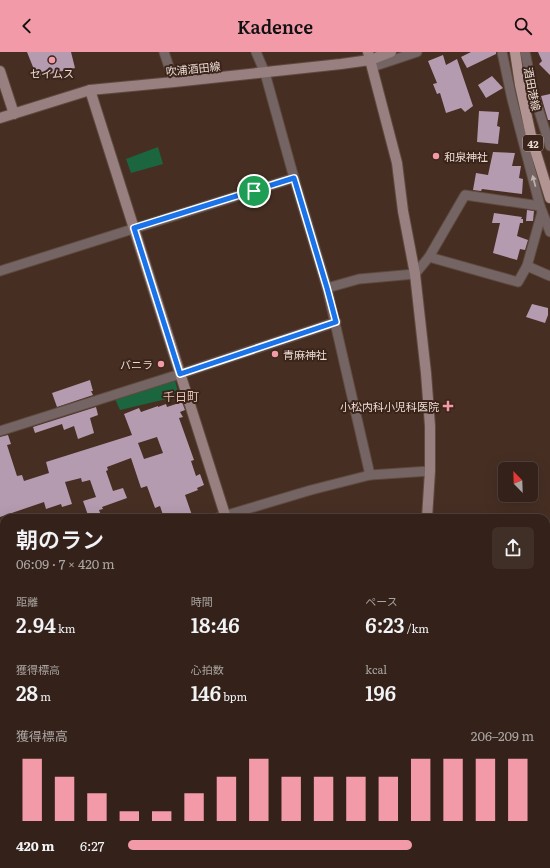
<!DOCTYPE html>
<html lang="ja">
<meta charset="utf-8">
<style>
body{margin:0;font-family:Literata,"Noto Sans JP",serif;background:#3f2f27;color:#f1f3f6;height:100vh;display:flex;flex-direction:column;font-size:15px;white-space:nowrap}
*{box-sizing:border-box;margin:0}
p{font-size:13px;color:#a9a4a2}
.icon{flex:none;width:22px;height:22px;fill:none;stroke:currentColor;stroke-width:2;stroke-linecap:round;stroke-linejoin:round}
.map{position:relative;flex:1;overflow:hidden}
.details{position:absolute;left:0px;top:462px;width:550px;height:354px;display:flex;flex-direction:column;background:#34221a;border-radius:12px 12px 0 0;box-shadow:0 4px 16px #0002,0 0 0 1px #4e3f39}
.details>*{flex:none}
.needle{width:26px;rotate:337deg}
.fabs{position:absolute;left:498px;top:410px;display:grid;gap:8px}
.fabs a{display:grid;place-items:center;width:40px;height:40px;border-radius:6px;background:#34221a;box-shadow:0 4px 16px #0002,0 0 0 1px #4e3f39;font-size:20px}
.pin{position:absolute;display:grid;place-items:center;width:34px;height:34px;color:#fff;margin:-17px;border:2px solid #fff;border-radius:50%;box-shadow:0 1px 4px #0007}
.round{display:grid;place-items:center;flex:none;width:42px;height:42px;border-radius:6px;background:#3f2f27}
.headline{display:flex;align-items:center;justify-content:space-between;height:68px;padding:0 16px}
h1{font-size:22px;font-weight:600;line-height:30px}
.figures{display:grid;grid-template-columns:repeat(3,1fr);gap:6px;height:68px;padding:4px 16px}
.figures div{display:grid;align-content:center}
.figures b{font-size:20px;font-weight:600}
.figures small{font-size:11px;font-weight:400}
.figures p{font-size:11px}
.chart{height:112px;padding:8px 16px}
.chart p{display:flex;justify-content:space-between}
.chart svg{width:100%;height:72px;margin-top:4px;stroke:#f39aa8;stroke-width:6}
ul{padding:0 16px;list-style:none;font-size:13px}
li{display:grid;grid-template-columns:64px 48px 1fr;align-items:center;height:30px}
li i{height:10px;border-radius:5px;background:#f39aa8}
header{display:flex;justify-content:space-between;align-items:center;height:52px;padding:0 16px;background:#f39aa8;color:#111;font-size:18px;font-weight:600}
.map>svg:first-child{display:block}
.green{fill:#1b663e}
.building{fill:#b49baf;fill-rule:evenodd}
.lines{fill:none;stroke-linecap:round;stroke-linejoin:round}
.street-casing{stroke:#604a3f;stroke-width:11}
.secondary-casing{stroke:#604a3f;stroke-width:12}
.primary-casing{stroke:#604a3f;stroke-width:12}
.street{stroke:#746564;stroke-width:9}
.secondary{stroke:#97807f;stroke-width:10}
.primary{stroke:#b29593;stroke-width:10}
.rail{stroke:#cbb9b1;stroke-width:3}
.oneway{fill:#c1b2ad}
.route-casing{stroke:#fff;stroke-width:8}
.route{stroke:#1a73e8;stroke-width:5}
.poi-dot{fill:#f39aa8;stroke:#3b241a;stroke-width:1.5}
.labels{text-anchor:middle;dominant-baseline:central;stroke-width:4;stroke-linejoin:round;paint-order:stroke}
.shield{fill:#3b241a;stroke:#b6a49c;stroke-width:1}
.shield-label{font-size:10px;font-weight:bold;fill:#ebdbd4}
.street-label{font-size:11px;fill:#ebdbd4;stroke:#3b241a}
.poi-label{font-size:11px;fill:#ebdbd4;stroke:#3b241a;text-anchor:start}
.neighbourhood-label{font-size:12px;fill:#e3c3b6;stroke:#3b241a}
</style>
<header><svg class="icon" aria-label="back" viewBox="0 0 24 24"><path d="M15 5l-7 7 7 7"/></svg>Kadence<svg class="icon" aria-label="search" viewBox="0 0 24 24"><circle cx="10" cy="10" r="6"/><path d="M15 15l6 6"/></svg></header>
<div class="map">
<svg width="550" height="816" viewBox="0 0 550 816">
<rect width="100%" height="100%" fill="#462e23"/>
<!-- green -->
<g class="green">
<polygon points="158,95 163,112 131,121 126,107"/>
<polygon points="175,328 179,344 120,358 115,347"/>
</g>
<!-- building -->
<g class="building">
<polygon points="27,0 71,0 75,16 37,25"/>
<polygon points="471,0 496,0 496,2 467,16 461,5"/>
<polygon points="538,0 550,0 550,23 539,12 542,9"/>
<polygon points="443,3 446,13 457,7 473,54 465,60 461,56 446,61 440,41 437,42 433,32 437,31 428,9"/>
<polygon points="492,24 503,36 486,46 478,33"/>
<polygon points="550,42 550,68 548,68 541,44"/>
<polygon points="479,59 499,60 497,74 500,75 498,92 477,90"/>
<polygon points="493,100 515,101 512,114 521,114 519,126 523,127 522,142 482,137 481,139 473,138 476,121 488,123"/>
<polygon points="527,158 534,159 533,169 526,169"/>
<polygon points="494,161 522,165 521,167 523,167 523,171 520,171 517,184 528,188 525,198 520,197 517,208 493,201 500,171 492,171"/>
<polygon points="532,252 548,256 548,263 545,271 526,265"/>
<polygon points="90,328 93,339 91,339 93,343 57,355 52,341"/>
<path d="M182,350L185,358L180,360L183,365L179,366L194,408L191,409L196,424L200,422L204,433L197,436L198,438L185,443L193,466H164L160,454L155,456L147,434L141,436L131,406L107,415L108,418L106,419L113,439L123,436L127,446L102,455L103,457L99,458L102,466H89L83,449L96,445L90,428L82,430L81,426L65,430L72,452L62,455L61,452L46,457L44,450L0,465V385L8,383L11,392L7,393L17,424L22,423L24,429L49,421L46,410L132,383L124,362L139,356L141,360L158,354V355L166,352L167,355ZM157,385L163,401L144,407L138,391Z"/>
<polygon points="96,355 98,363 90,366 94,381 78,387 74,374 64,378 62,372 35,381 33,375"/>
</g>
<g class="lines">
<defs>
<g id="street">
<polyline points="164,0 174,30"/>
<polyline points="256,0 265,21 294,126 327,236 370,423"/>
<polyline points="502,0 512,47 540,154 550,180"/>
<polyline points="525,0 534,43 550,94"/>
<polyline points="372,15 417,0"/>
<polyline points="429,205 518,230 527,214 542,160"/>
<polyline points="527,214 550,224"/>
<polyline points="0,219 294,126"/>
<polyline points="327,236 359,227 415,222 429,205 465,143 540,154"/>
<polyline points="0,379 180,322 336,270"/>
<polyline points="217,466 311,438 370,423 430,419"/>
<polyline points="546,493 550,493"/>
<polyline points="0,536 4,535"/>
<polyline points="0,639 4,649"/>
<polyline points="0,709 4,708"/>
<polyline points="546,748 550,746"/>
<polyline points="0,808 4,804"/>
<polyline points="63,812 65,816"/>
<polyline points="248,816 271,812"/>
</g>
<g id="secondary">
<polyline points="368,0 397,111 403,159 415,222 426,321 430,374 430,419 427,466"/>
<polyline points="0,19 14,62"/>
<polyline points="90,38 226,466"/>
<polyline points="0,66 90,38 174,30 341,12 370,8 391,0"/>
<polyline points="519,812 521,816"/>
</g>
<polyline id="primary" points="515,0 520,33 532,88 550,146"/>
</defs>
<!-- street casing -->
<use href="#street" class="street-casing"/>
<!-- secondary casing -->
<use href="#secondary" class="secondary-casing"/>
<!-- primary casing -->
<use href="#primary" class="primary-casing"/>
<!-- street -->
<use href="#street" class="street"/>
<!-- secondary -->
<use href="#secondary" class="secondary"/>
<!-- primary -->
<use href="#primary" class="primary"/>
<!-- rail -->
<g class="rail">
<polyline points="546,554 550,554"/>
<polyline points="6,816 10,812"/>
</g>
</g>
<!-- one-way arrows -->
<defs><path id="oneway-solid" d="M-6-.8H1V-3.2L6.5 0L1 3.2V.8H-6Z"/></defs>
<use class="oneway" href="#oneway-solid" transform="translate(534 129) rotate(-105)"/>
<g class="lines">
<defs>
<polygon id="route" points="294,126 327,236 336,270 180,322 134,176"/>
</defs>
<!-- route casing -->
<use href="#route" class="route-casing"/>
<!-- route -->
<use href="#route" class="route"/>
</g>
<!-- markers -->
<g class="poi-dot">
<circle cx="52" cy="8" r="4"/>
<circle cx="436" cy="104" r="4"/>
<circle cx="275" cy="302" r="4"/>
<circle cx="161" cy="312" r="4"/>
<path d="M446 348h4v4h4v4h-4v4h-4v-4h-4v-4h4z"/>
</g>
<g class="labels">
<!-- shield labels -->
<rect class="shield" x="523" y="83" width="20" height="16" rx="3"/>
<g class="shield-label">
<text x="533" y="91">42</text>
</g>
<!-- street labels -->
<g class="street-label">
<text transform="translate(193 16) rotate(-6)">吹浦酒田線</text>
<text transform="translate(533 37) rotate(79)">酒田港線</text>
</g>
<!-- poi labels -->
<g class="poi-label">
<text x="52" y="21" text-anchor="middle">セイムス</text>
<text x="444" y="104">和泉神社</text>
<text x="283" y="302">青麻神社</text>
<text x="153" y="312" text-anchor="end">バニラ</text>
<text x="439" y="354" text-anchor="end">小松内科小児科医院</text>
</g>
<!-- neighbourhood labels -->
<g class="neighbourhood-label">
<text x="181" y="344">千日町</text>
</g>
</g>
</svg>
<div class="fabs">
<a><svg class="needle" viewBox="-14 -14 28 28"><path d="M0-13l5 13h-10z" fill="#e53935"/><path d="M0 13l5-13h-10z" fill="#a9a4a2"/></svg></a>
</div>
<div class="pin" style="left:254px;top:139px;background:#1e9e55"><svg class="icon" aria-label="arrive" viewBox="0 0 24 24"><path d="M6 21V4h12l-3 4 3 4H6"/></svg></div>
<section class="details">
<div class="headline"><div><h1>朝のラン</h1><p>06:09 · 7 × 420 m</p></div><a class="round"><svg class="icon" aria-label="share" viewBox="0 0 24 24"><path d="M12 15V3M7 8l5-5 5 5M5 13v7h14v-7"/></svg></a></div>
<div class="figures">
<div><p>距離</p><b>2.94<small> km</small></b></div>
<div><p>時間</p><b>18:46</b></div>
<div><p>ペース</p><b>6:23<small> /km</small></b></div>
</div>
<div class="figures">
<div><p>獲得標高</p><b>28<small> m</small></b></div>
<div><p>心拍数</p><b>146<small> bpm</small></b></div>
<div><p>kcal</p><b>196</b></div>
</div>
<div class="chart"><p><span>獲得標高</span>206–209 m</p>
<svg viewBox="0 0 160 44" preserveAspectRatio="none"><path d="M5 44V6M15 44V17M25 44V27M35 44V38M45 44V38M55 44V27M65 44V17M75 44V6M85 44V17M95 44V17M105 44V17M115 44V17M125 44V6M135 44V6M145 44V6M155 44V6"/></svg>
</div>
<ul>
<li><b>420 m</b>6:27<i style="width:70%"></i></li>
</ul>
</section>
</div>
